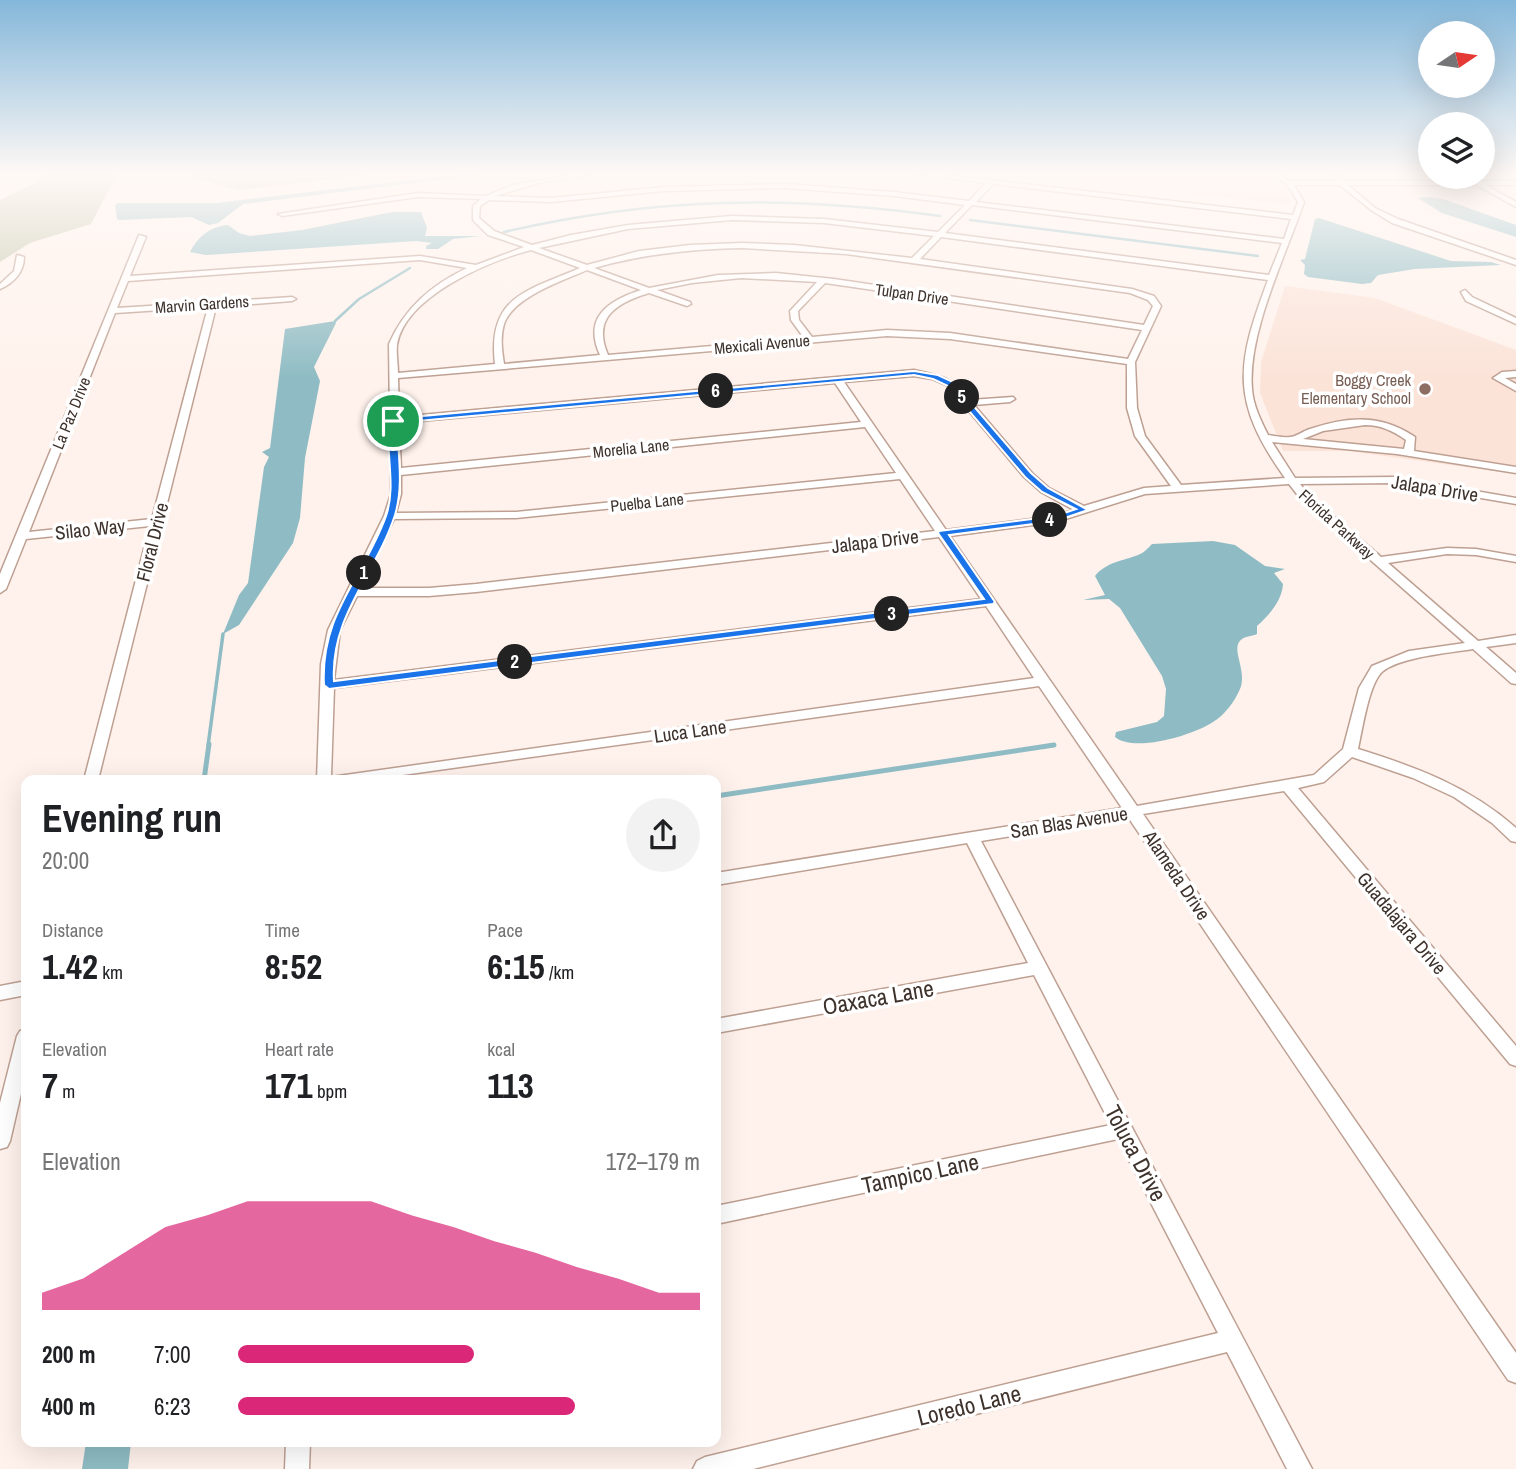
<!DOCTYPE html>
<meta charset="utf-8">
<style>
body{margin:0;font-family:"Archivo Narrow",sans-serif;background:#f2f2f2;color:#202124;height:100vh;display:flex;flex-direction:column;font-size:26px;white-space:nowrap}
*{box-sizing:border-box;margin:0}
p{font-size:23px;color:#757577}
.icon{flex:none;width:38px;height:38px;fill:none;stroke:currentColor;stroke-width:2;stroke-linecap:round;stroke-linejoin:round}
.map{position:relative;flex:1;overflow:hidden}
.sheet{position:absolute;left:21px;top:775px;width:700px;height:672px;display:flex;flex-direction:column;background:#fff;border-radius:14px;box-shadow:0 7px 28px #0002}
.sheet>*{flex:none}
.needle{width:46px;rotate:77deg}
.tools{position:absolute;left:1418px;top:21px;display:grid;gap:14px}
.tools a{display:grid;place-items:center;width:77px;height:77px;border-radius:50%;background:#fff;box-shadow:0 7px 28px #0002;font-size:35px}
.pin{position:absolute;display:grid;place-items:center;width:60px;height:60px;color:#fff;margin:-30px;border:4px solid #fff;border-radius:50%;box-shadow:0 2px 7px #0007}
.km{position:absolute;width:35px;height:35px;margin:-18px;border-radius:50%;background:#222;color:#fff;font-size:19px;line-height:35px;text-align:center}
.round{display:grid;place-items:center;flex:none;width:74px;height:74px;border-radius:37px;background:#f2f2f2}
.summary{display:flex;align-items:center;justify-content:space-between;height:119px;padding:0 21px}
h1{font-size:38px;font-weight:700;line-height:52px}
.figures{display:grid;grid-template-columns:repeat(3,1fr);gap:10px;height:119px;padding:7px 21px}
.figures div{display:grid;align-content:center}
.figures b{font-size:35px;font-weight:700}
.figures small{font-size:19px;font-weight:400}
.figures p{font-size:19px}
.chart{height:196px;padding:14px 21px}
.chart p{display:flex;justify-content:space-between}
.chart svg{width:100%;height:126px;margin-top:7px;fill:#db2777;opacity:.7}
ul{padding:0 21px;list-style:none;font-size:23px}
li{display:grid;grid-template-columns:112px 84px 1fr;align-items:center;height:52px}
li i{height:18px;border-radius:9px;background:#db2777}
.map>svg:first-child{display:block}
.built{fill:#fbe3d8}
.green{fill:#c2c4aa}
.water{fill:#8fbcc4}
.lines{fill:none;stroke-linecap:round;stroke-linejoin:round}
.stream-far2{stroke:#8fbcc4;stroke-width:2.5}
.stream-far1{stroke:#8fbcc4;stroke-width:3.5}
.stream{stroke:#8fbcc4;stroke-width:5}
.minor-casing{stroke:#bea093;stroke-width:3}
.minor{fill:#fff;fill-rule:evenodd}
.route{fill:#1a73e8;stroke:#fff;stroke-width:2;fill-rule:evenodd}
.education-dot{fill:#8d6e63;stroke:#fff;stroke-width:2.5}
.labels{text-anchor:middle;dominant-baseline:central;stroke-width:7;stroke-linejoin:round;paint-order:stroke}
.far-street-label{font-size:16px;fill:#3e322c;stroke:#fff}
.far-education-label{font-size:16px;fill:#785e54;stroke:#fff;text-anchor:end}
.street-label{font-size:19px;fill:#3e322c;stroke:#fff}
.near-street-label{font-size:23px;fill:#3e322c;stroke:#fff}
</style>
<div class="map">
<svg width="1516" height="1469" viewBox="0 0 1516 1469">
<rect width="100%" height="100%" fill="#fff2ec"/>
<!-- built -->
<g class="built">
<polygon points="999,172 1262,172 1285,188 1291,201 1290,205"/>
<polygon points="1285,286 1375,298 1516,350 1516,474 1348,451 1283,451 1260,393 1261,362"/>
</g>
<!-- green -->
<g class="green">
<polygon points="46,172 118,172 91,224 30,243 0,262 0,200 33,184"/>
<polygon points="189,172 389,172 239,190 193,178"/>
</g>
<!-- water -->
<g class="water">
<polygon points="480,172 502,172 243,204 218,223 209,225 191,217 119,220 117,219 115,205 118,203 216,203"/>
<polygon points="1427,197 1443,199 1516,225 1516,237 1442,213 1418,198"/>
<path d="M392,212H421L427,228L425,236H481L453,239L438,249H426V246L432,243L416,241L206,255L190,252C198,236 211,226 228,225L239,233L250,236L302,230Z"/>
<polygon points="1319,218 1451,261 1491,262 1501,265 1415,269 1378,275 1371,283 1362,284 1308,277 1304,274 1305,265 1300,260 1305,259 1315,219"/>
<polygon points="335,321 336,323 314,367 320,381 305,458 300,518 293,543 239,625 223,634 239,595 248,583 264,467 269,457 262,452 270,448 285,329"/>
<path d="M1213,541L1235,545L1265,566L1285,569L1274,573L1283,584C1282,601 1269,615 1257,626V634C1253,636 1246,636 1242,639C1229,648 1248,670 1240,689C1235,701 1224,716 1213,722C1194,735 1134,753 1115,737L1116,732L1157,722L1164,716L1166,689L1162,676L1120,608L1109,599L1083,600L1105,595L1095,576C1106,562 1123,561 1138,555C1144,553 1148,548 1152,544Z"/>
<polygon points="86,1442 131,1442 128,1469 82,1469"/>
</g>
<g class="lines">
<!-- stream-far2 -->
<g class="stream-far2">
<polyline points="970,220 1258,256"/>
<path d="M504,232C655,197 787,195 940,216"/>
<polyline points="335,321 359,299 410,268"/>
</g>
<!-- stream-far1 -->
<g class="stream-far1">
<polyline points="208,746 223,634"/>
<polyline points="1050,746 1054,745"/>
</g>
<!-- stream -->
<g class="stream">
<polyline points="204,780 209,744"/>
<polyline points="716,796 1054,745"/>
</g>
<defs>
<g id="minor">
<path d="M585,172H604L539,183L495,196L551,198L664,187L785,184L894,192L969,201L986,183L903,172H922L1293,215L1298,202L1287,184L1268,172H1275L1290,181H1336L1326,172H1333L1344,181H1516V185H1486L1516,202V207L1476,185H1348L1375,208L1398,219L1516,260V265L1392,223L1371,210L1340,185H1294L1304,202C1286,255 1247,334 1252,389C1253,405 1261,421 1268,435C1275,436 1284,438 1290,437C1296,437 1303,431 1310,429C1348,416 1381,414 1415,437L1414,451L1516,467V473L1397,454L1272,442L1295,478L1394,477L1516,498V504L1394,483L1300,484L1308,494L1381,557L1447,548L1476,549L1516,556V562L1476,555L1447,554L1388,563L1478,641L1516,635V643L1486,647L1516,673V684L1511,683L1473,649C1449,653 1401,657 1383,671C1369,682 1362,731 1358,749C1416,767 1470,787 1516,828V842L1511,841L1492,823L1454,797L1413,778L1352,757L1324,782L1298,788L1516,1046V1066L1510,1064L1284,791L1143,814L1516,1353V1383L1508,1380L1128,817L981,841L1312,1469H1287L1227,1352L753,1469H693L697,1461L705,1457L1218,1333L1118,1139L716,1224V1206L1111,1125L1034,975L716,1033V1019L1028,963L967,843L716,885V873L1122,808L1039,686L367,780H317L321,664L328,630L384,516L391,494L389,344C405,308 431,285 467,268L420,260L128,281L117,308L292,297L296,299L292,301L216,307L98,780H84L150,526L26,539L6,589L0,593V574L139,235L146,237L130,276L420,256L476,265L524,247L488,235L473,220V206L481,199L418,197L282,216L278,214L418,193L486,196L513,185ZM993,184L1291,219L1284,239L976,202ZM785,188L894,196L965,205L938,232L824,219L732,216L628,225L571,235L532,245L494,231L479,218L480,206L489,200L551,202L664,191ZM972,205L1282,243L1269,275L945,233ZM732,220L824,223L934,236L912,258L794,245L742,243L690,245L639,251L587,265L539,248L628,229ZM941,237L1268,280C1236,365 1230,401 1285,478L1181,485L1145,436L1137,408L1135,362L1161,306L1154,296L1132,289L920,259ZM742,248L846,254L1130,293L1148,300L1153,306L1144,325L834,279L776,273L718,275L649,288L594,268C643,254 691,249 742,248ZM531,250L580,268C527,291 487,296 495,364L398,373C398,364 396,354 397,345C405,296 489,261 531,250ZM587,270L641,290C607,301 583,318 600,355L504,364C502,351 500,337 504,324C513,297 562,281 587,270ZM741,278L817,282L790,311L791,320L804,338L608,355C592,318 616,303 649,293L687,306L691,304L690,302L657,290L692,283ZM825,283L853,287L1142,330L1128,359L950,333L887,330L812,337L799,320L798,311ZM208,307L152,519L29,532L115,313ZM887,336L950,339L1127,364V408L1135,436L1171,486L1144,488L1084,506L1049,488L1032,473L974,405L1010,402L1015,399L1013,397L970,400C950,377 943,376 914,370L399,417L398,378ZM914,376L932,379L948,386L1024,477L1041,492L1074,510L1054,516L946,530L844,382ZM835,383L861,422L401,468L399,423ZM1365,425C1381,425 1393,431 1406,440L1404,449L1303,439L1323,431ZM865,427L896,473L516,512L396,513L401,494V475ZM900,479L935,531L476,584L429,588H360L394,519L516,518ZM1289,484L1300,498L1465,643L1409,651L1372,666L1359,688L1343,749L1314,775L1137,806L950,536L1056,522L1145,494ZM939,537L981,599L334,680L340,630L357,596H429L476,592ZM986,606L1034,678L331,777L334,688Z"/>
<path d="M17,255L24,257C24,272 14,283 0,289V284L14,271Z"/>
<polygon points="1465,290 1472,297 1516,318 1516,324 1466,301 1461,292"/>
<polygon points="1516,371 1516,377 1505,378 1516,384 1516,391 1493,378 1502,372"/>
<polygon points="26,981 26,995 0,1000 0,986"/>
<polygon points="26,1029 26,1072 10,1141 7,1147 0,1149 0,1103 17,1036 20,1031"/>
<polygon points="286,1442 310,1442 309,1469 285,1469"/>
</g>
</defs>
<!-- minor casing -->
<use href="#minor" class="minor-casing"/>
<!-- minor -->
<use href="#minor" class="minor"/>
</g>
<!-- sky -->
<linearGradient id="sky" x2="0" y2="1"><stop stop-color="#84b7da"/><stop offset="0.46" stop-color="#fff9f6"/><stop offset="1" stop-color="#fff9f6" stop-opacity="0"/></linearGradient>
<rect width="1516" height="378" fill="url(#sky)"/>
<!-- route -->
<path class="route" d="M914,371L938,375L953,382L1031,473L1048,488L1088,510L1056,521L949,535L995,602L993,604L329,689L324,685C320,613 364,578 386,516C397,484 384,451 390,419ZM914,375L933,379L948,386L1025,477L1042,492L1076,509L1055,516L939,531L938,533L984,599L334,681C330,616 376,574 395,515C404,486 398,453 397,423Z"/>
<!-- markers -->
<circle class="education-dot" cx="1425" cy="389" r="7"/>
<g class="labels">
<!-- far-street labels -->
<g class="far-street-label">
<text transform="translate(912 294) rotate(8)">Tulpan Drive</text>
<text transform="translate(202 304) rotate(-4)">Marvin Gardens</text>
<text transform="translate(762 344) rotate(-5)">Mexicali Avenue</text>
<text transform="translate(71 413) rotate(-68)">La Paz Drive</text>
<text transform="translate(631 448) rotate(-6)">Morelia Lane</text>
<text transform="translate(647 502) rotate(-6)">Puelba Lane</text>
<text transform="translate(1337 524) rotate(42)">Florida Parkway</text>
</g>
<!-- far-education labels -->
<g class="far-education-label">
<text x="1411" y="380">Boggy Creek<tspan x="1411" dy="18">Elementary School</tspan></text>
</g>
<!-- street labels -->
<g class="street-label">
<text transform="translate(1435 488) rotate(9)">Jalapa Drive</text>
<text transform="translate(90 529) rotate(-6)">Silao Way</text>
<text transform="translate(875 541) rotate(-7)">Jalapa Drive</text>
<text transform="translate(152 542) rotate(-76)">Floral Drive</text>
<text transform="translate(690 731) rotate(-8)">Luca Lane</text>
<text transform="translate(1069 822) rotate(-9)">San Blas Avenue</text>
<text transform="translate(1177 875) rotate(56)">Alameda Drive</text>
<text transform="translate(1402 923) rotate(50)">Guadalajara Drive</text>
</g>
<!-- near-street labels -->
<g class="near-street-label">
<text transform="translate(878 997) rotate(-10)">Oaxaca Lane</text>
<text transform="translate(1136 1153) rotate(62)">Toluca Drive</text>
<text transform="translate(920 1173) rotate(-12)">Tampico Lane</text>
<text transform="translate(969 1405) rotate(-14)">Loredo Lane</text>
</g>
</g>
</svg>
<div class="tools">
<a><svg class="needle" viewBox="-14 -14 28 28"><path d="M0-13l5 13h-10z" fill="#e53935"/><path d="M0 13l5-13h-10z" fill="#757577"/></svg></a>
<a><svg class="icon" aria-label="layers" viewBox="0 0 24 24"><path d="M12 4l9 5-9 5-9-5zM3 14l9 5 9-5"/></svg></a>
</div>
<div class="pin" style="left:393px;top:421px;background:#1e9e55"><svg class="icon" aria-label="arrive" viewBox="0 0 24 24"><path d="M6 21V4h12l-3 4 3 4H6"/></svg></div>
<b class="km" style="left:364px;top:573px">1</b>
<b class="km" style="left:515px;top:662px">2</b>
<b class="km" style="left:892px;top:614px">3</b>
<b class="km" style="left:1050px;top:520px">4</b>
<b class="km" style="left:962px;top:397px">5</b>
<b class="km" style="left:716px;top:391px">6</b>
<section class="sheet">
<div class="summary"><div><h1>Evening run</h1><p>20:00</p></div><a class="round"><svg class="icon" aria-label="share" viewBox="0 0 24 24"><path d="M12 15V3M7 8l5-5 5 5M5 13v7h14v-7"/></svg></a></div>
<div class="figures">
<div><p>Distance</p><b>1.42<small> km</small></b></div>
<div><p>Time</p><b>8:52</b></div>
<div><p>Pace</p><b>6:15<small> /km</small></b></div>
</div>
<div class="figures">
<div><p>Elevation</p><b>7<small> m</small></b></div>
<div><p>Heart rate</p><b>171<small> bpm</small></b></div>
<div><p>kcal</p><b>113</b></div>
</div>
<div class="chart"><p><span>Elevation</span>172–179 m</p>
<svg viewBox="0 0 160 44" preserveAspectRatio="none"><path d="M0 44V38L10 33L20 24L30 15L40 11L50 6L60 6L70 6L80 6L90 11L100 15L110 20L120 24L130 29L140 33L150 38L160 38V44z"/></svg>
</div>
<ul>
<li><b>200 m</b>7:00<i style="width:51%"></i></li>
<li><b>400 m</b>6:23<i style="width:73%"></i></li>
</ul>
</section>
</div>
